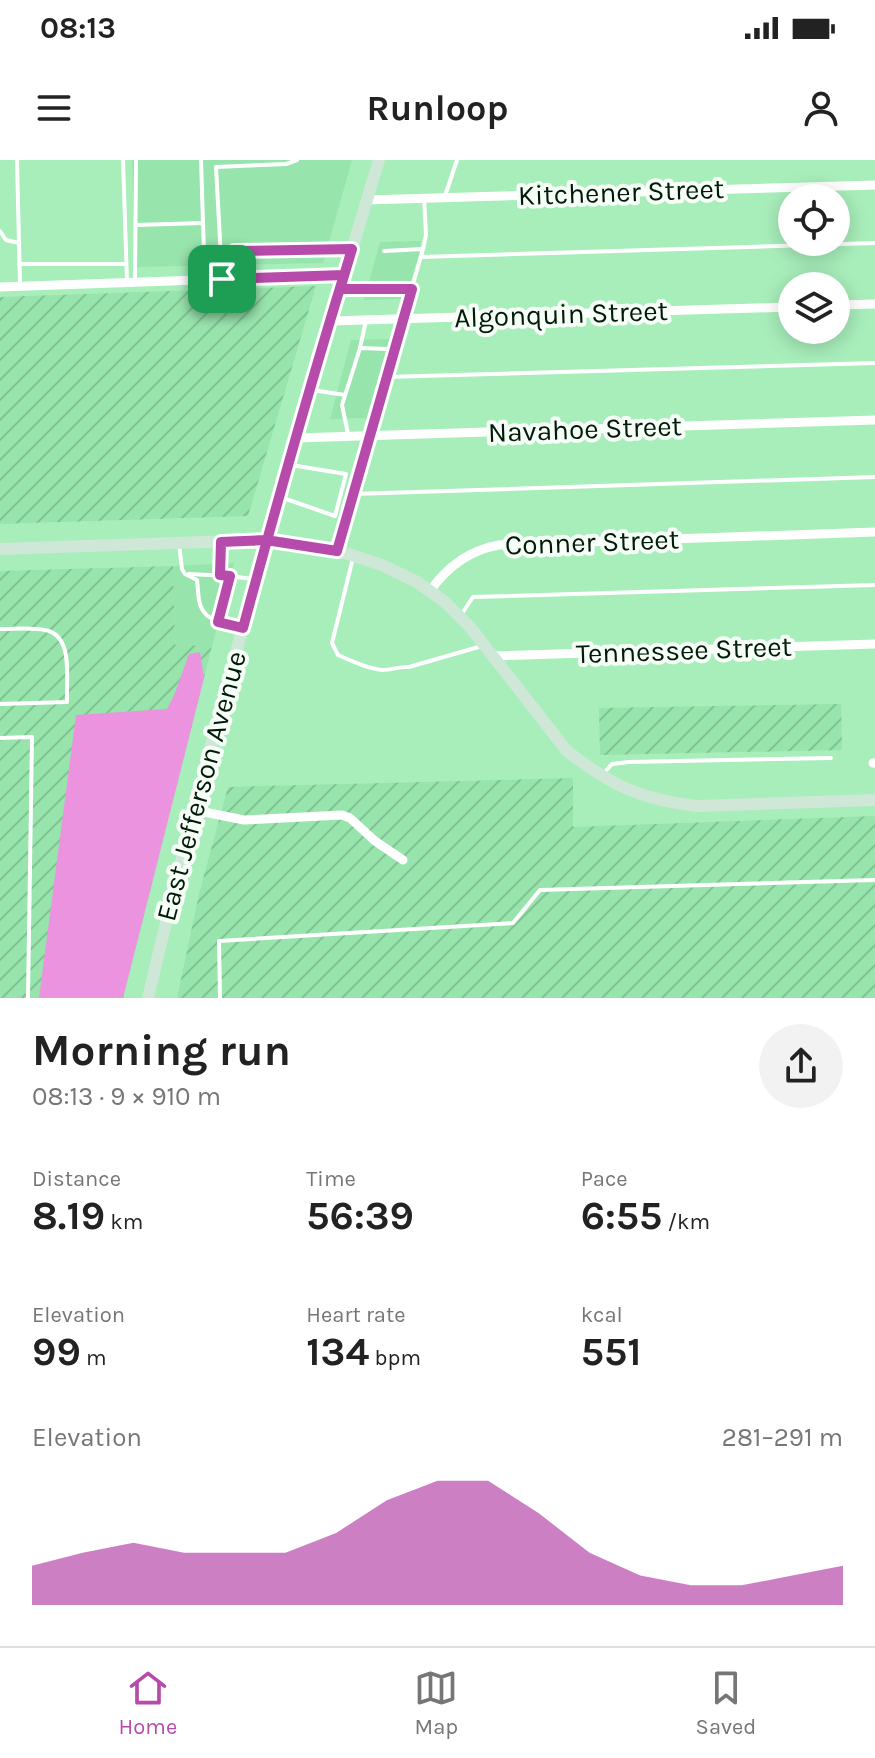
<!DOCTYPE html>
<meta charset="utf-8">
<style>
body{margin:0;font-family:Karla,sans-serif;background:#f2f2f2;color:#222;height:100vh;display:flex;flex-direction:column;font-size:30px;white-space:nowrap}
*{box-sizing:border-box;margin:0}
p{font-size:26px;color:#767676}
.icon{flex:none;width:44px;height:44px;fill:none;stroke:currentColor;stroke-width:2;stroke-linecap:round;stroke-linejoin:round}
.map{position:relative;height:838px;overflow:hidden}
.sheet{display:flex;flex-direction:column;background:#fff;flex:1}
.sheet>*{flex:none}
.tools{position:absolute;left:778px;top:24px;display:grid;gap:16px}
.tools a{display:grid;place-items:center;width:72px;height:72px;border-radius:50%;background:#fff;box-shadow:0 4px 20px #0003;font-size:40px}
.pin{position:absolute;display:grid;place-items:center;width:68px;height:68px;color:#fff;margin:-34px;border-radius:16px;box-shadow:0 4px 12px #0006}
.round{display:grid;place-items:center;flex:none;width:84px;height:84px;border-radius:42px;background:#f2f2f2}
.summary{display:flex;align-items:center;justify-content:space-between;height:136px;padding:0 32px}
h1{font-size:44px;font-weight:700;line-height:60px}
.metrics{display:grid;grid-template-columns:repeat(3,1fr);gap:12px;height:136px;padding:8px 32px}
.metrics div{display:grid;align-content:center}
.metrics b{font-size:40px;font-weight:700}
.metrics small{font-size:22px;font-weight:400}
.metrics p{font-size:22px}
.chart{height:224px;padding:16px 32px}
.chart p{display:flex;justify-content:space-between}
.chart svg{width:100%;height:144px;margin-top:8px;fill:#b74bab;opacity:.7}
.status{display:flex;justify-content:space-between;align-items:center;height:56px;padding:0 40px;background:#fff;direction:ltr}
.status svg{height:22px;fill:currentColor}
header{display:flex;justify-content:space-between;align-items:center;height:104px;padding:0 32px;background:#fff;font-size:36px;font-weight:700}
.tabs{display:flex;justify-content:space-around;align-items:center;height:112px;border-top:2px solid #e0e0e0;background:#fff;font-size:22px;color:#767676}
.tabs a{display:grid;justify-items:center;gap:4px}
.tabs .active{color:#b74bab}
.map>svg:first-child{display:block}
.built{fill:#98e4ad}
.industrial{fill:url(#industrial-furrows)}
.grass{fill:#eb93de}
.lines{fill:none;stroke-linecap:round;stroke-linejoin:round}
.lane{stroke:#fff;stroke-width:4}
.street{stroke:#fff;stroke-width:9}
.secondary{stroke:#cfe7d6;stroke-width:12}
.route-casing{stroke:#fff;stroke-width:16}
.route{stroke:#b74bab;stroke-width:10}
.labels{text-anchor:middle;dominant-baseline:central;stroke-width:8;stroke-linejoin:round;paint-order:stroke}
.street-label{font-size:28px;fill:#011b09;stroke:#f7fef8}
</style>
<div class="status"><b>08:13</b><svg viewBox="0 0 49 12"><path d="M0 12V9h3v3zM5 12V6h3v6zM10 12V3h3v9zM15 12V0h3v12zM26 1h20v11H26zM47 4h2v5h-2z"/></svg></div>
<header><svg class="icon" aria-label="menu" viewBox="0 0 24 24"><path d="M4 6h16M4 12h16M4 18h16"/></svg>Runloop<svg class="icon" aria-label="person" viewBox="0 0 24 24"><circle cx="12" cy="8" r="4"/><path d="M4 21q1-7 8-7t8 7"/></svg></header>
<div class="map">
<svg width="875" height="838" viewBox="0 0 875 838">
<defs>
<pattern id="industrial-furrows" width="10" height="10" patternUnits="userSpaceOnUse" patternTransform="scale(2)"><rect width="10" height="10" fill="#98e4ad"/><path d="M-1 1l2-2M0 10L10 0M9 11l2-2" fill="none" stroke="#81c394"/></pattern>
</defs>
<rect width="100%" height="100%" fill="#a8eebb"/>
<!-- built -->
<g class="built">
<polygon points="132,0 352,0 323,103 135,107"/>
<polygon points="421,81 419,95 405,139 364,140 380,82"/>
<polygon points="391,179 370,258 330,259 351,180"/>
<polygon points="234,403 212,486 175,486 173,406"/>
</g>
<!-- industrial -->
<g class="industrial">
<polygon points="316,126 248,356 0,364 0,137"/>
<polygon points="173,406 175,485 212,486 123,838 0,838 0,411"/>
<polygon points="841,544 842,590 600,595 599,548"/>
<polygon points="573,618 573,667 875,656 875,838 177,838 199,734 228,627"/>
</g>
<!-- grass -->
<polygon class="grass" points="200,492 204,518 123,838 39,838 76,555 167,549 175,533 189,494"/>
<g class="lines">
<!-- lane -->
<g class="lane">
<polyline points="17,0 20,124"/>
<polyline points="123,0 127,122"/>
<polyline points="201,0 204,93"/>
<polyline points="445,36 457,0"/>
<polyline points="136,65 203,63"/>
<polyline points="0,71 6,80 19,83"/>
<polyline points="384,91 423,89"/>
<polyline points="421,97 875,83"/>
<polyline points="19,104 125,104"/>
<polyline points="221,105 234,91 349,89"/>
<polyline points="222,117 216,7 286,4 297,0"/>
<polyline points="135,120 136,0"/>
<polyline points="342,129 412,129"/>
<polyline points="360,188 366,160"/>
<polyline points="386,217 875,203"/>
<polyline points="312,230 345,235"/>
<polyline points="348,274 342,245 360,188 388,189 395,185"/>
<polyline points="353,334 875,317"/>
<polyline points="283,338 335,356 346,314 291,305"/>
<path d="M179,384L182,409L185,414L197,420C198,427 198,434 199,440C202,461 223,463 240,467"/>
<polyline points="337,389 423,89 426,75 424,38"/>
<path d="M353,398L332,483L338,495C352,501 368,509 383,510C392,510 400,506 409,507L482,486"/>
<polyline points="189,414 230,416"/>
<polyline points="220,415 221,386"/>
<polyline points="461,455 473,437 875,425"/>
<polyline points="218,462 230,416 252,419"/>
<path d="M0,469C14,469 31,467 45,470C74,475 66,519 67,542L0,544"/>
<polyline points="0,578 32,577 28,838"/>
<polyline points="603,614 612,604 629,602 831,598"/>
<polyline points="220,838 219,781 513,763 540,730 875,720"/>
</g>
<!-- street -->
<g class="street">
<polyline points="366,40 875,25"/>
<polyline points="0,127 344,115"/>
<polyline points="836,145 875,144"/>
<polyline points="330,161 792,147"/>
<polyline points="296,278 875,260"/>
<path d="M430,431C447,407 470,390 499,385L875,372"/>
<polyline points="493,496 875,484"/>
<polyline points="873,603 875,603"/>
<polyline points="194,650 244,660 342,655 350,658 375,681 403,700"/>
</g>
<!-- secondary -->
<g class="secondary">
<path d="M0,389L266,380L345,393L382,405L417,422L445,442L470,467L567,591C610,625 642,640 697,646L875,640"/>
<path d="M148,838C214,556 295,277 379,0"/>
</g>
</g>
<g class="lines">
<defs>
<path id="route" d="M222,119L344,115C308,232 275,350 243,468L218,462L230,416L220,415L221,382L266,380L337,391L412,129H340L352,89L234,91L221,105L222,119"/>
</defs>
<!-- route casing -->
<use href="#route" class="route-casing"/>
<!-- route -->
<use href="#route" class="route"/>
</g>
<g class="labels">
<!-- street labels -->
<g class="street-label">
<text transform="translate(621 32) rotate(-2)">Kitchener Street</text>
<text transform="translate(561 154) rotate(-2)">Algonquin Street</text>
<text transform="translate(585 269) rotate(-2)">Navahoe Street</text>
<text transform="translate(592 382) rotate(-2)">Conner Street</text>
<text transform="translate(684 490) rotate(-2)">Tennessee Street</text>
<text transform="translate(201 626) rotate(-75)">East Jefferson Avenue</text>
</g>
</g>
</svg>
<div class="tools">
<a><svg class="icon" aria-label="locate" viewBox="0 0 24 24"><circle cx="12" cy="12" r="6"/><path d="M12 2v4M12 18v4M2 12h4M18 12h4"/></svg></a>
<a><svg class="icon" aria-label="layers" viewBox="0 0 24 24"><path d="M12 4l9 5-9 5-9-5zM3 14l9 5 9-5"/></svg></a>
</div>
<div class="pin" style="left:222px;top:119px;background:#1e9e55"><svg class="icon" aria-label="arrive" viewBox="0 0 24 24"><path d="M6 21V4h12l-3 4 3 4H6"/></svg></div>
</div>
<section class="sheet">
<div class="summary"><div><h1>Morning run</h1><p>08:13 · 9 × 910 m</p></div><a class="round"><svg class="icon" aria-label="share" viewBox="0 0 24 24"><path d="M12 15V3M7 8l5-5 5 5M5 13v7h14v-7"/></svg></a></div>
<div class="metrics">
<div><p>Distance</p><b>8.19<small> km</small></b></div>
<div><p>Time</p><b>56:39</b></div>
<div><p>Pace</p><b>6:55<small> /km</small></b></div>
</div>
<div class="metrics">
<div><p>Elevation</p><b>99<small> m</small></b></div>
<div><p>Heart rate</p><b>134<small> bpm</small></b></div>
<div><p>kcal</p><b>551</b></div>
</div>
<div class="chart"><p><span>Elevation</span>281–291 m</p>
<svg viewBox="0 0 160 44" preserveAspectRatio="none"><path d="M0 44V32L10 28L20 25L30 28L40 28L50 28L60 22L70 12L80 6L90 6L100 16L110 28L120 35L130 38L140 38L150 35L160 32V44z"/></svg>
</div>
</section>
<nav class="tabs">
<a class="active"><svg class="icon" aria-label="home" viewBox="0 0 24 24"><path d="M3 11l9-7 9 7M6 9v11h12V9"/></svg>Home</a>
<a><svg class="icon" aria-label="map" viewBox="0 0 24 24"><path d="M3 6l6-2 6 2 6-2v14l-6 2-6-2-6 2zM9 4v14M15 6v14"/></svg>Map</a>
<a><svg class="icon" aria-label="saved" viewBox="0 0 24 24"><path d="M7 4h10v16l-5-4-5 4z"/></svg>Saved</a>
</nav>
